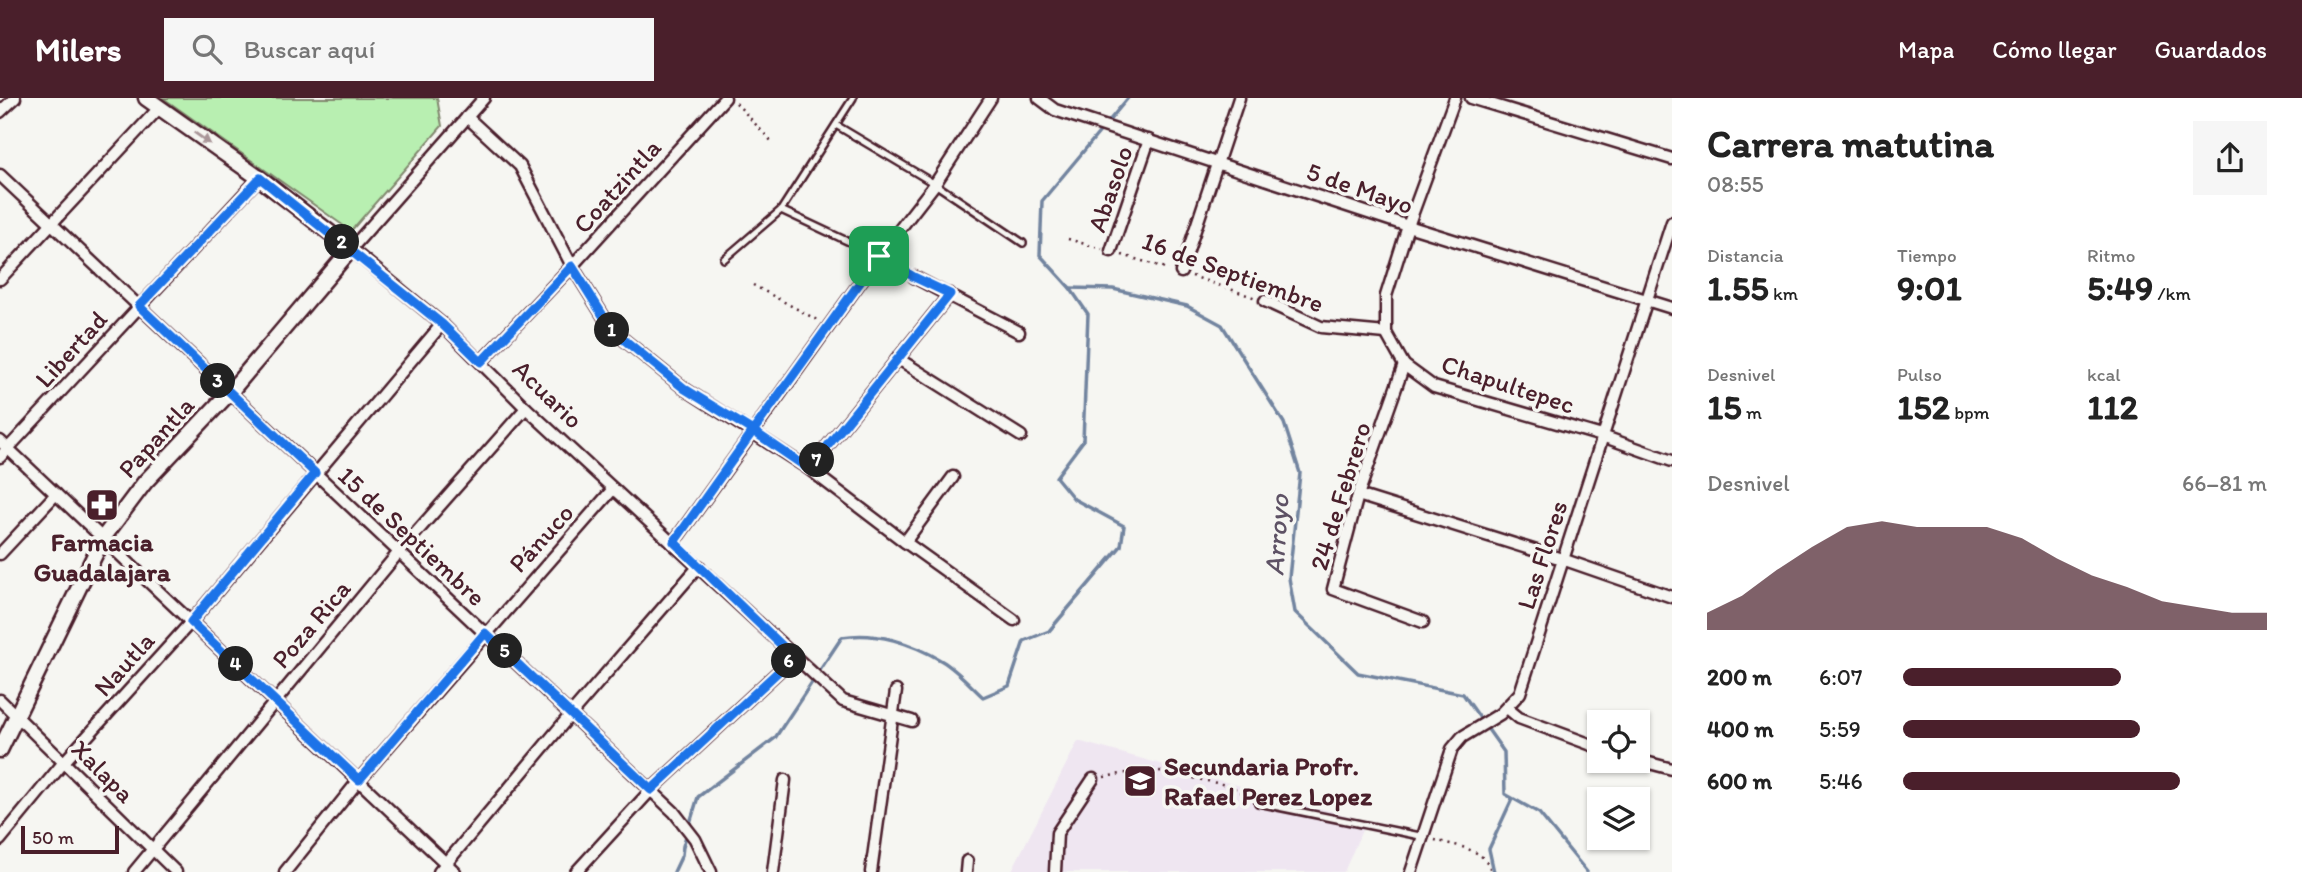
<!DOCTYPE html>
<html lang="es">
<meta charset="utf-8">
<style>
body{margin:0;font-family:Itim,sans-serif;background:#f6f6f6;color:#222;height:100vh;display:flex;flex-direction:column;font-size:26px;white-space:nowrap}
*{box-sizing:border-box;margin:0}
p{font-size:23px;color:#767676}
.icon{flex:none;width:38px;height:38px;fill:none;stroke:currentColor;stroke-width:2;stroke-linecap:round;stroke-linejoin:round}
.map{position:relative;flex:1;overflow:hidden}
.side{display:flex;flex-direction:column;background:#fff;width:630px}
.side>*{flex:none}
.buttons{position:absolute;left:1587px;top:612px;display:grid;gap:14px}
.buttons a{display:grid;place-items:center;width:63px;height:63px;border-radius:0px;background:#fff;box-shadow:0 2px 5px #0004;font-size:35px}
.scale{position:absolute;left:21px;bottom:18px;width:98px;box-sizing:border-box;padding-left:7px;border:4px solid #4a1f2b;border-top:0;font-size:19px;line-height:24px;white-space:nowrap;color:#4a1f2b;-webkit-text-stroke:5px #f6f6f2;paint-order:stroke}
.pin{position:absolute;display:grid;place-items:center;width:60px;height:60px;color:#fff;margin:-30px;border-radius:14px;box-shadow:0 4px 10px #0006}
.km{position:absolute;width:35px;height:35px;margin:-18px;border-radius:50%;background:#222;color:#fff;font-size:19px;line-height:35px;text-align:center}
.round{display:grid;place-items:center;flex:none;width:74px;height:74px;border-radius:0px;background:#f6f6f6}
.headline{display:flex;align-items:center;justify-content:space-between;height:119px;padding:0 35px}
h1{font-size:38px;font-weight:800;line-height:52px}
.stats{display:grid;grid-template-columns:repeat(3,1fr);gap:10px;height:119px;padding:7px 35px}
.stats div{display:grid;align-content:center}
.stats b{font-size:35px;font-weight:800}
.stats small{font-size:19px;font-weight:400}
.stats p{font-size:19px}
.chart{height:196px;padding:14px 35px}
.chart p{display:flex;justify-content:space-between}
.chart svg{width:100%;height:126px;margin-top:7px;fill:#4a1f2b;opacity:.7}
ul{padding:0 35px;list-style:none;font-size:23px}
li{display:grid;grid-template-columns:112px 84px 1fr;align-items:center;height:52px}
li i{height:18px;border-radius:9px;background:#4a1f2b}
header{display:flex;align-items:center;gap:42px;box-sizing:border-box;height:98px;padding:0 35px;background:#4a1f2b;color:#fff}
header strong{font-size:33px}
nav{display:flex;gap:38px;margin-inline-start:auto;font-size:24px}
.search{width:490px;height:63px;background:#f6f6f6;display:flex;align-items:center;gap:18px;box-sizing:border-box;padding:0 24px;border-radius:0px;color:#767676;font-size:26px}
main{display:flex;flex:1;min-height:0}
.map>svg:first-child{display:block}
.built{fill:#efe6f1}
.green{fill:#b8efb1;stroke:#81876e;stroke-width:2}
.lines{fill:none;stroke-linecap:round;stroke-linejoin:round}
.stream{stroke:#72849f;stroke-width:3.5}
.lane-casing{stroke:#4a1f2b;stroke-width:10}
.street-casing{stroke:#4a1f2b;stroke-width:15}
.secondary-casing{stroke:#4a1f2b;stroke-width:19}
.path{stroke:#4a1f2b;stroke-width:2.5;stroke-dasharray:2 5;stroke-linecap:butt}
.lane{stroke:#f6f6f2;stroke-width:5}
.street{stroke:#f6f6f2;stroke-width:10}
.secondary{stroke:#f6f6f2;stroke-width:14}
.oneway{fill:#a99598}
.route-casing{stroke:#fff;stroke-width:14}
.route{stroke:#1a73e8;stroke-width:9}
.labels{text-anchor:middle;dominant-baseline:central;stroke-width:7;stroke-linejoin:round;paint-order:stroke}
.street-label{font-size:26px;fill:#4a1f2b;stroke:#f6f6f2}
.poi-label{font-size:26px;font-weight:bold;fill:#4a1f2b;stroke:#f6f6f2}
.water-label{font-size:28px;font-style:italic;fill:#5e5265;stroke:#f6f6f2}
</style>
<header>
<strong>Milers</strong>
<div class="search"><svg class="icon" aria-label="search" viewBox="0 0 24 24"><circle cx="10" cy="10" r="6"/><path d="M15 15l6 6"/></svg>Buscar aquí</div>
<nav><a>Mapa</a><a>Cómo llegar</a><a>Guardados</a></nav>
</header>
<main>
<div class="map">
<svg width="1672" height="774" viewBox="0 0 1672 774">
<rect width="100%" height="100%" fill="#f6f6f2"/>
<filter id="ink" filterUnits="userSpaceOnUse"><feTurbulence type="fractalNoise" baseFrequency=".0143" numOctaves="2"/><feDisplacementMap in="SourceGraphic" scale="14" xChannelSelector="R" yChannelSelector="G"/><feConvolveMatrix kernelMatrix="1 2 1 2 8 2 1 2 1" color-interpolation-filters="sRGB"/></filter>
<g filter="url(#ink)">
<!-- built -->
<polygon class="built" points="1078,643 1366,723 1344,774 1011,774"/>
<!-- green -->
<polygon class="green" points="163,0 437,0 442,28 351,133"/>
<g class="lines">
<!-- stream -->
<g class="stream">
<polyline points="1070,190 1113,191 1187,208 1222,227 1284,325 1300,375 1289,480 1295,514 1358,575 1463,596 1504,654 1505,696 1539,715 1587,774"/>
<path d="M674,774L682,757L683,748L698,699L775,640L842,539C876,533 912,545 942,563C957,572 970,587 983,599L1009,588L1024,543L1049,533L1121,448L1124,428L1074,401L1056,379L1083,343L1088,216L1070,190L1040,157L1042,103L1128,0"/>
<polyline points="1494,774 1489,751 1512,701"/>
</g>
<defs>
<g id="lane">
<polyline points="836,27 935,86 1023,145"/>
<polyline points="781,112 879,158 914,179"/>
<polyline points="724,161 781,112 853,0"/>
<polyline points="1258,705 1425,739"/>
</g>
<g id="street">
<polyline points="484,0 351,151 442,226 526,310 843,603 912,623"/>
<polyline points="1039,0 1055,12 1408,128 1672,210"/>
<polyline points="1455,0 1408,128 1386,198 1386,235 1404,267 1434,289 1602,338 1672,363"/>
<polyline points="1471,0 1672,61"/>
<polyline points="0,14 15,0"/>
<polyline points="467,19 520,68 572,168 612,232 685,291 809,371 905,444 1014,522"/>
<polyline points="0,77 674,714 695,741 711,774"/>
<polyline points="1111,153 1149,42"/>
<polyline points="1181,174 1239,0"/>
<polyline points="914,179 1019,234"/>
<polyline points="0,181 159,10"/>
<polyline points="1265,203 1321,229 1386,235"/>
<polyline points="897,260 1021,338"/>
<polyline points="481,264 572,168 725,0"/>
<polyline points="1404,267 1358,397 1333,491 1423,524"/>
<polyline points="0,343 455,774"/>
<polyline points="0,359 259,80"/>
<polyline points="809,371 950,196"/>
<polyline points="1358,397 1562,461 1672,499"/>
<polyline points="674,444 879,158 935,86 991,0"/>
<polyline points="905,444 953,379"/>
<polyline points="0,456 56,396"/>
<polyline points="0,602 176,774"/>
<polyline points="1507,610 1519,620 1600,650"/>
<polyline points="1638,662 1672,671"/>
<polyline points="0,742 64,664 191,524 442,226"/>
<polyline points="134,774 399,454 526,310"/>
<polyline points="285,774 359,682 613,391"/>
<polyline points="439,774 571,616 699,468"/>
<polyline points="576,774 651,692 794,559"/>
<polyline points="773,774 785,682"/>
<polyline points="871,774 896,593"/>
<polyline points="966,774 967,763"/>
<polyline points="1055,774 1057,735 1093,681"/>
<polyline points="1411,774 1452,651 1462,639 1500,616 1520,595 1672,124"/>
</g>
<polyline id="secondary" points="0,652 103,440 145,384 230,294 351,151 259,80 146,0"/>
</defs>
<!-- lane casing -->
<use href="#lane" class="lane-casing"/>
<!-- street casing -->
<use href="#street" class="street-casing"/>
<!-- secondary casing -->
<use href="#secondary" class="secondary-casing"/>
<!-- path -->
<g class="path">
<polyline points="736,5 772,44"/>
<polyline points="1068,141 1102,151"/>
<polyline points="1122,157 1169,171"/>
<polyline points="1192,178 1256,200"/>
<polyline points="753,187 819,223"/>
<polyline points="1104,679 1150,671 1231,688 1250,700"/>
<path d="M1435,742C1455,748 1486,750 1491,774"/>
</g>
<!-- lane -->
<use href="#lane" class="lane"/>
<!-- street -->
<use href="#street" class="street"/>
<!-- secondary -->
<use href="#secondary" class="secondary"/>
</g>
<!-- one-way arrows -->
<defs><path id="oneway-solid" d="M-6-.8H1V-3.2L6.5 0L1 3.2V.8H-6Z" transform="scale(1.75)"/></defs>
<use class="oneway" href="#oneway-solid" transform="translate(202 40) rotate(35)"/>
</g>
<g class="lines" filter="url(#ink)">
<defs>
<polyline id="route" points="879,158 753,333 685,291 612,232 572,168 481,264 442,226 260,80 139,208 315,375 191,524 359,682 485,535 651,692 794,559 674,444 753,333 809,371 950,196 914,179 879,158"/>
</defs>
<!-- route casing -->
<use href="#route" class="route-casing"/>
<!-- route -->
<use href="#route" class="route"/>
</g>
<!-- icons -->
<defs>
<symbol id="pharmacy-square" viewBox="-11 -11 22 22"><rect x="-9" y="-9" width="18" height="18" rx="4" fill="#4a1f2b" stroke="#f6f6f2"/><path d="M-2-6h4v4h4v4h-4v4h-4v-4h-4v-4h4Z" fill="#fff"/></symbol>
<symbol id="school-square" viewBox="-11 -11 22 22"><rect x="-9" y="-9" width="18" height="18" rx="4" fill="#4a1f2b" stroke="#f6f6f2"/><path d="M0-5L7-2L0 1L-7-2ZM-4 1L0 2.5L4 1V4Q0 6-4 4Z" fill="#fff"/></symbol>
</defs>
<g fill-rule="evenodd">
<use href="#pharmacy-square" x="83" y="388" width="38" height="38"/>
<use href="#school-square" x="1121" y="664" width="38" height="38"/>
</g>
<g class="labels">
<!-- street labels -->
<g class="street-label">
<text transform="translate(617 88) rotate(-48)">Coatzintla</text>
<text transform="translate(1360 90) rotate(19)">5 de Mayo</text>
<text transform="translate(1110 91) rotate(-71)">Abasolo</text>
<text transform="translate(1233 174) rotate(20)">16 de Septiembre</text>
<text transform="translate(71 251) rotate(-48)">Libertad</text>
<text transform="translate(1508 286) rotate(18)">Chapultepec</text>
<text transform="translate(548 296) rotate(44)">Acuario</text>
<text transform="translate(156 339) rotate(-48)">Papantla</text>
<text transform="translate(1340 398) rotate(-73)">24 de Febrero</text>
<text transform="translate(412 438) rotate(43)">15 de Septiembre</text>
<text transform="translate(541 440) rotate(-48)">Pánuco</text>
<text transform="translate(1542 457) rotate(-72)">Las Flores</text>
<text transform="translate(311 526) rotate(-50)">Poza Rica</text>
<text transform="translate(124 566) rotate(-48)">Nautla</text>
<text transform="translate(103 673) rotate(45)">Xalapa</text>
</g>
<!-- poi labels -->
<g class="poi-label">
<text x="102" y="444">Farmacia<tspan x="102" dy="30">Guadalajara</tspan></text>
<text x="1164" y="668" text-anchor="start">Secundaria Profr.<tspan x="1164" dy="30">Rafael Perez Lopez</tspan></text>
</g>
<!-- water labels -->
<g class="water-label">
<text transform="translate(1276 437) rotate(-86)">Arroyo</text>
</g>
</g>
</svg>
<div class="buttons">
<a><svg class="icon" aria-label="locate" viewBox="0 0 24 24"><circle cx="12" cy="12" r="6"/><path d="M12 2v4M12 18v4M2 12h4M18 12h4"/></svg></a>
<a><svg class="icon" aria-label="layers" viewBox="0 0 24 24"><path d="M12 4l9 5-9 5-9-5zM3 14l9 5 9-5"/></svg></a>
</div>
<div class="scale">50 m</div>
<div class="pin" style="left:879px;top:158px;background:#1e9e55"><svg class="icon" aria-label="arrive" viewBox="0 0 24 24"><path d="M6 21V4h12l-3 4 3 4H6"/></svg></div>
<b class="km" style="left:612px;top:232px">1</b>
<b class="km" style="left:342px;top:144px">2</b>
<b class="km" style="left:218px;top:283px">3</b>
<b class="km" style="left:236px;top:566px">4</b>
<b class="km" style="left:505px;top:553px">5</b>
<b class="km" style="left:789px;top:563px">6</b>
<b class="km" style="left:817px;top:362px">7</b>
</div>
<section class="side">
<div class="headline"><div><h1>Carrera matutina</h1><p>08:55</p></div><a class="round"><svg class="icon" aria-label="share" viewBox="0 0 24 24"><path d="M12 15V3M7 8l5-5 5 5M5 13v7h14v-7"/></svg></a></div>
<div class="stats">
<div><p>Distancia</p><b>1.55<small> km</small></b></div>
<div><p>Tiempo</p><b>9:01</b></div>
<div><p>Ritmo</p><b>5:49<small> /km</small></b></div>
</div>
<div class="stats">
<div><p>Desnivel</p><b>15<small> m</small></b></div>
<div><p>Pulso</p><b>152<small> bpm</small></b></div>
<div><p>kcal</p><b>112</b></div>
</div>
<div class="chart"><p><span>Desnivel</span>66–81 m</p>
<svg viewBox="0 0 160 44" preserveAspectRatio="none"><path d="M0 44V38L10 32L20 23L30 15L40 8L50 6L60 8L70 8L80 8L90 12L100 19L110 25L120 29L130 34L140 36L150 38L160 38V44z"/></svg>
</div>
<ul>
<li><b>200 m</b>6:07<i style="width:60%"></i></li>
<li><b>400 m</b>5:59<i style="width:65%"></i></li>
<li><b>600 m</b>5:46<i style="width:76%"></i></li>
</ul>
</section>
</main>
